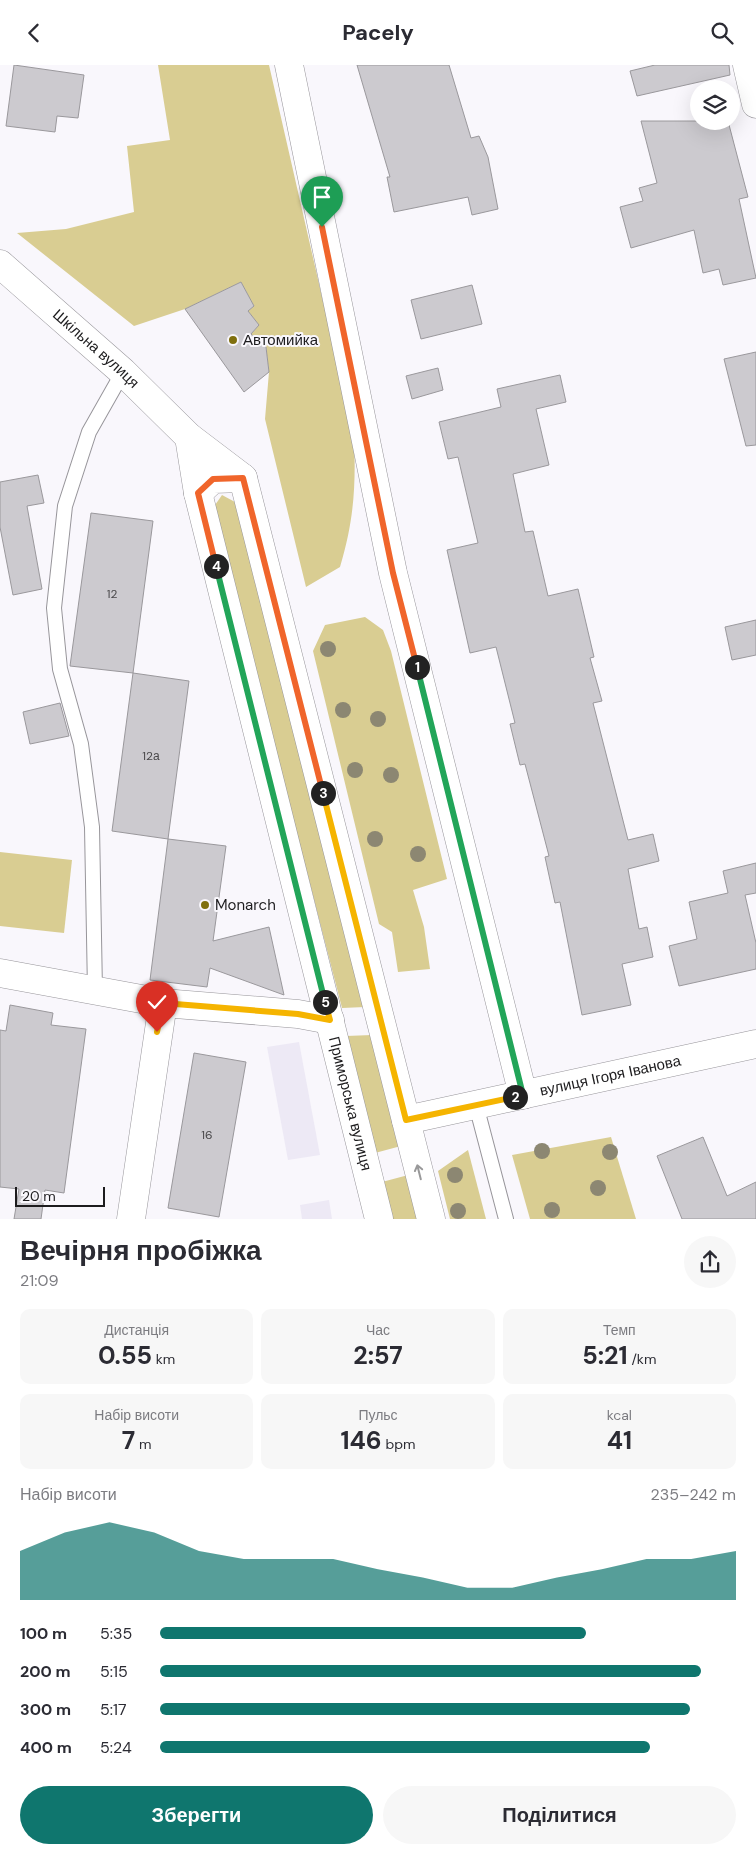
<!DOCTYPE html>
<html lang="uk">
<meta charset="utf-8">
<style>
body{margin:0;font-family:"DM Sans",sans-serif;background:#f7f7f7;color:#2b2b33;height:100vh;display:flex;flex-direction:column;font-size:19px;white-space:nowrap}
*{box-sizing:border-box;margin:0}
p{font-size:16px;color:#7c7c81}
.icon{flex:none;width:28px;height:28px;fill:none;stroke:currentColor;stroke-width:2;stroke-linecap:round;stroke-linejoin:round}
.map{position:relative;height:1154px;overflow:hidden}
.panel{display:flex;flex-direction:column;background:#fff;flex:1}
.panel>*{flex:none}
.buttons{position:absolute;left:690px;top:15px;display:grid;gap:10px}
.buttons a{display:grid;place-items:center;width:50px;height:50px;border-radius:50%;background:#fff;box-shadow:0 5px 20px #0002;font-size:25px}
.scale{position:absolute;left:15px;bottom:12px;width:90px;box-sizing:border-box;padding-left:5px;border:2px solid #1d1c1e;border-top:0;font-size:14px;line-height:18px;white-space:nowrap;color:#1d1c1e;-webkit-text-stroke:4px #f9f7fc;paint-order:stroke}
.pin{position:absolute;display:grid;place-items:center;width:42px;height:42px;color:#fff;margin:-51px -21px;border-radius:50% 50% 50% 0;rotate:-45deg;box-shadow:0 0 5px #0007}
.pin .icon{rotate:45deg}
.km{position:absolute;width:25px;height:25px;margin:-12px;border-radius:50%;background:#222;color:#fff;font-size:14px;line-height:25px;text-align:center}
.round{display:grid;place-items:center;flex:none;width:52px;height:52px;border-radius:26px;background:#f7f7f7}
.summary{display:flex;align-items:center;justify-content:space-between;height:85px;padding:0 20px}
h1{font-size:28px;font-weight:700;line-height:38px}
.metrics{display:grid;grid-template-columns:repeat(3,1fr);gap:8px;height:85px;padding:5px 20px}
.metrics div{display:grid;align-content:center;border-radius:10px;background:#f7f7f7;text-align:center}
.metrics b{font-size:25px;font-weight:700}
.metrics small{font-size:14px;font-weight:400}
.metrics p{font-size:14px}
.chart{height:140px;padding:10px 20px}
.chart p{display:flex;justify-content:space-between}
.chart svg{width:100%;height:90px;margin-top:5px;fill:#0f766e;opacity:.7}
.action{display:flex;gap:10px;margin-top:auto;padding:10px 20px}
.action a{flex:1;height:58px;border-radius:30px;background:#0f766e;color:#fff;font-size:20px;font-weight:700;line-height:58px;text-align:center}
.action a+a{background:#f7f7f7;color:#2b2b33}
ul{padding:0 20px;list-style:none;font-size:16px}
li{display:grid;grid-template-columns:80px 60px 1fr;align-items:center;height:38px}
li i{height:12px;border-radius:6px;background:#0f766e}
header{display:flex;justify-content:space-between;align-items:center;height:65px;padding:0 20px;background:#fff;font-size:22px;font-weight:700}
.map>svg:first-child{display:block}
.built{fill:#ede9f5}
.green{fill:#d9cd92}
.building{fill:#cccacf;stroke:#9a989c}
.lines{fill:none;stroke-linecap:round;stroke-linejoin:round}
.service-casing{stroke:#97959a;stroke-width:16}
.minor-casing{stroke:#97959a;stroke-width:29}
.tertiary-casing{stroke:#97959a;stroke-width:29}
.primary-casing{stroke:#97959a;stroke-width:29}
.service{stroke:#fff;stroke-width:14}
.minor{stroke:#fff;stroke-width:28}
.tertiary{stroke:#fff;stroke-width:28}
.primary{stroke:#fff;stroke-width:28}
.tree{fill:#8c8772}
.oneway{stroke:#99999a}
.split-1-casing{stroke:#fff;stroke-width:10}
.split-2-casing{stroke:#fff;stroke-width:10}
.split-3-casing{stroke:#fff;stroke-width:10}
.split-4-casing{stroke:#fff;stroke-width:10}
.split-5-casing{stroke:#fff;stroke-width:10}
.split-6-casing{stroke:#fff;stroke-width:10}
.split-1{stroke:#f0652b;stroke-width:6}
.split-2{stroke:#22a559;stroke-width:6}
.split-3{stroke:#f5b400;stroke-width:6}
.split-4{stroke:#f0652b;stroke-width:6}
.split-5{stroke:#22a559;stroke-width:6}
.split-6{stroke:#f5b400;stroke-width:6}
.poi-dot{fill:#7f6f0d;stroke:#f9f7fc;stroke-width:2}
.labels{text-anchor:middle;dominant-baseline:central;stroke-width:4;stroke-linejoin:round;paint-order:stroke}
.number-label{font-size:12px;fill:#49484a}
.poi-label{font-size:15px;fill:#1d1c1e;stroke:#f9f7fc;text-anchor:start}
.street-label{font-size:15px;fill:#1d1c1e;stroke:#f9f7fc}
</style>
<header><svg class="icon" aria-label="back" viewBox="0 0 24 24"><path d="M15 5l-7 7 7 7"/></svg>Pacely<svg class="icon" aria-label="search" viewBox="0 0 24 24"><circle cx="10" cy="10" r="6"/><path d="M15 15l6 6"/></svg></header>
<div class="map">
<svg width="756" height="1154" viewBox="0 0 756 1154">
<rect width="100%" height="100%" fill="#f9f7fc"/>
<!-- built -->
<g class="built">
<polygon points="299,977 320,1090 288,1095 267,982"/>
<polygon points="329,1135 332,1154 302,1154 300,1140"/>
</g>
<!-- green -->
<g class="green">
<path d="M158,0H269L354,372C356,421 354,455 340,502L306,522L265,354L269,307L266,282L251,269L259,260L248,246L254,241L241,217L185,244L134,261L17,168L66,164L134,147L127,81L170,75Z"/>
<polygon points="222,430 235,437 365,942 342,943 213,443"/>
<polygon points="365,552 383,565 391,586 447,814 413,825 424,862 430,904 398,907 392,867 379,859 313,586 325,560"/>
<polygon points="0,787 72,795 64,868 0,861"/>
<polygon points="372,970 401,1081 375,1088 346,971"/>
<polygon points="611,1072 636,1154 530,1154 512,1090"/>
<polygon points="468,1085 486,1154 450,1154 438,1106"/>
<polygon points="412,1109 422,1154 391,1154 382,1117"/>
</g>
<!-- building -->
<g class="building">
<polygon points="14,0 84,10 78,53 57,51 55,67 6,61"/>
<polygon points="357,0 449,0 471,73 479,71 488,92 498,144 472,150 468,132 394,147 387,112 390,112"/>
<polygon points="655,0 729,0 730,10 637,31 630,6"/>
<polygon points="641,56 728,56 748,132 739,134 756,213 723,220 719,204 703,208 694,165 631,183 620,142 643,136 639,123 657,118"/>
<polygon points="241,217 254,241 248,246 259,260 251,269 266,282 269,307 244,327 185,244"/>
<polygon points="472,220 482,259 421,274 411,235"/>
<polygon points="756,287 756,380 746,381 724,294"/>
<polygon points="438,303 443,325 412,334 406,311"/>
<polygon points="560,310 566,337 536,344 549,400 513,409 525,467 533,466 548,531 578,524 594,592 590,593 602,636 593,638 628,775 653,769 659,796 628,804 639,864 647,862 653,892 622,899 631,940 582,950 560,837 555,838 545,792 549,791 525,699 520,700 510,659 515,658 496,582 470,588 447,485 478,478 458,392 448,394 439,357 501,342 497,324"/>
<polygon points="38,410 44,438 27,441 42,524 13,530 0,462 0,417"/>
<polygon points="91,448 153,456 133,608 70,601"/>
<polygon points="756,555 756,590 732,595 725,562"/>
<polygon points="133,608 189,616 168,774 112,766"/>
<polygon points="60,638 69,671 30,679 23,647"/>
<polygon points="168,774 226,781 213,876 269,862 284,930 210,903 207,922 150,915"/>
<polygon points="756,798 756,828 745,830 756,878 756,904 679,921 669,881 697,874 689,837 728,828 723,806"/>
<polygon points="10,940 53,948 51,960 86,964 64,1128 45,1125 41,1154 14,1154 19,1124 0,1122 0,965 6,966"/>
<polygon points="194,988 246,997 219,1152 168,1143"/>
<polygon points="703,1072 727,1131 756,1117 756,1154 682,1154 657,1091"/>
</g>
<g class="lines">
<defs>
<g id="service">
<polyline points="95,926 92,762 81,679 60,604 54,543 65,441 89,367 123,307"/>
<polyline points="476,1040 506,1154"/>
</g>
<g id="minor">
<polyline points="289,0 393,508 523,1030"/>
<polyline points="747,0 756,39"/>
<polyline points="0,908 163,938 298,949 330,955"/>
<polyline points="131,1154 163,938"/>
</g>
<g id="tertiary">
<polyline points="198,428 213,414 243,413"/>
<path id="s1" d="M406,1055L756,979"/>
</g>
<g id="primary">
<path id="s2" d="M0,199L123,307L189,372L243,413L431,1154"/>
<path id="s3" d="M189,372L198,428L379,1154"/>
</g>
</defs>
<!-- service casing -->
<use href="#service" class="service-casing"/>
<!-- minor casing -->
<use href="#minor" class="minor-casing"/>
<!-- tertiary casing -->
<use href="#tertiary" class="tertiary-casing"/>
<!-- primary casing -->
<use href="#primary" class="primary-casing"/>
<!-- service -->
<use href="#service" class="service"/>
<!-- minor -->
<use href="#minor" class="minor"/>
<!-- tertiary -->
<use href="#tertiary" class="tertiary"/>
<!-- primary -->
<use href="#primary" class="primary"/>
</g>
<!-- trees -->
<g class="tree">
<circle cx="328" cy="584" r="8"/>
<circle cx="343" cy="645" r="8"/>
<circle cx="378" cy="654" r="8"/>
<circle cx="355" cy="705" r="8"/>
<circle cx="391" cy="710" r="8"/>
<circle cx="375" cy="774" r="8"/>
<circle cx="418" cy="789" r="8"/>
<circle cx="542" cy="1086" r="8"/>
<circle cx="610" cy="1087" r="8"/>
<circle cx="455" cy="1110" r="8"/>
<circle cx="598" cy="1123" r="8"/>
<circle cx="552" cy="1145" r="8"/>
<circle cx="458" cy="1146" r="8"/>
</g>
<!-- one-way arrows -->
<defs><path id="oneway-shaft" d="M-6 0H5M1.5-3L5.5 0L1.5 3" fill="none" stroke-width="1.6" stroke-linecap="round" stroke-linejoin="round" transform="scale(1.25)"/></defs>
<use class="oneway" href="#oneway-shaft" transform="translate(419 1107) rotate(-104)"/>
<g class="lines">
<defs>
<polyline id="split-1" points="322,162 393,508 417,602"/>
<polyline id="split-2" points="417,602 523,1030 515,1032"/>
<polyline id="split-3" points="323,728 406,1055 515,1032"/>
<polyline id="split-4" points="216,501 198,428 213,414 243,413 323,728"/>
<polyline id="split-5" points="216,501 325,937"/>
<polyline id="split-6" points="157,967 163,938 298,949 330,955 325,937"/>
</defs>
<!-- split-1 casing -->
<use href="#split-1" class="split-1-casing"/>
<!-- split-2 casing -->
<use href="#split-2" class="split-2-casing"/>
<!-- split-3 casing -->
<use href="#split-3" class="split-3-casing"/>
<!-- split-4 casing -->
<use href="#split-4" class="split-4-casing"/>
<!-- split-5 casing -->
<use href="#split-5" class="split-5-casing"/>
<!-- split-6 casing -->
<use href="#split-6" class="split-6-casing"/>
<!-- split-1 -->
<use href="#split-1" class="split-1"/>
<!-- split-2 -->
<use href="#split-2" class="split-2"/>
<!-- split-3 -->
<use href="#split-3" class="split-3"/>
<!-- split-4 -->
<use href="#split-4" class="split-4"/>
<!-- split-5 -->
<use href="#split-5" class="split-5"/>
<!-- split-6 -->
<use href="#split-6" class="split-6"/>
</g>
<!-- markers -->
<g class="poi-dot">
<circle cx="233" cy="275" r="5"/>
<circle cx="205" cy="840" r="5"/>
</g>
<g class="labels">
<!-- number labels -->
<g class="number-label">
<text x="112" y="529">12</text>
<text x="151" y="691">12а</text>
<text x="207" y="1070">16</text>
</g>
<!-- poi labels -->
<g class="poi-label">
<text x="243" y="275">Автомийка</text>
<text x="215" y="840">Monarch</text>
</g>
<!-- street labels -->
<g class="street-label">
<text stroke="none"><textPath href="#s2" startOffset="128">Шкільна вулиця</textPath></text>
<text stroke="none"><textPath href="#s1" startOffset="209">вулиця Ігоря Іванова</textPath></text>
<text stroke="none"><textPath href="#s3" startOffset="686">Приморська вулиця</textPath></text>
</g>
</g>
</svg>
<div class="buttons">
<a><svg class="icon" aria-label="layers" viewBox="0 0 24 24"><path d="M12 4l9 5-9 5-9-5zM3 14l9 5 9-5"/></svg></a>
</div>
<div class="scale">20 m</div>
<div class="pin" style="left:322px;top:162px;background:#1e9e55"><svg class="icon" aria-label="arrive" viewBox="0 0 24 24"><path d="M6 21V4h12l-3 4 3 4H6"/></svg></div>
<div class="pin" style="left:157px;top:967px;background:#d93025"><svg class="icon" aria-label="check" viewBox="0 0 24 24"><path d="M5 12l5 5 9-10"/></svg></div>
<b class="km" style="left:417px;top:602px">1</b>
<b class="km" style="left:515px;top:1032px">2</b>
<b class="km" style="left:323px;top:728px">3</b>
<b class="km" style="left:216px;top:501px">4</b>
<b class="km" style="left:325px;top:937px">5</b>
</div>
<section class="panel">
<div class="summary"><div><h1>Вечірня пробіжка</h1><p>21:09</p></div><a class="round"><svg class="icon" aria-label="share" viewBox="0 0 24 24"><path d="M12 15V3M7 8l5-5 5 5M5 13v7h14v-7"/></svg></a></div>
<div class="metrics">
<div><p>Дистанція</p><b>0.55<small> km</small></b></div>
<div><p>Час</p><b>2:57</b></div>
<div><p>Темп</p><b>5:21<small> /km</small></b></div>
</div>
<div class="metrics">
<div><p>Набір висоти</p><b>7<small> m</small></b></div>
<div><p>Пульс</p><b>146<small> bpm</small></b></div>
<div><p>kcal</p><b>41</b></div>
</div>
<div class="chart"><p><span>Набір висоти</span>235–242 m</p>
<svg viewBox="0 0 160 44" preserveAspectRatio="none"><path d="M0 44V20L10 11L20 6L30 11L40 20L50 24L60 24L70 24L80 29L90 33L100 38L110 38L120 33L130 29L140 24L150 24L160 20V44z"/></svg>
</div>
<ul>
<li><b>100 m</b>5:35<i style="width:74%"></i></li>
<li><b>200 m</b>5:15<i style="width:94%"></i></li>
<li><b>300 m</b>5:17<i style="width:92%"></i></li>
<li><b>400 m</b>5:24<i style="width:85%"></i></li>
</ul>
<div class="action"><a>Зберегти</a><a>Поділитися</a></div>
</section>
